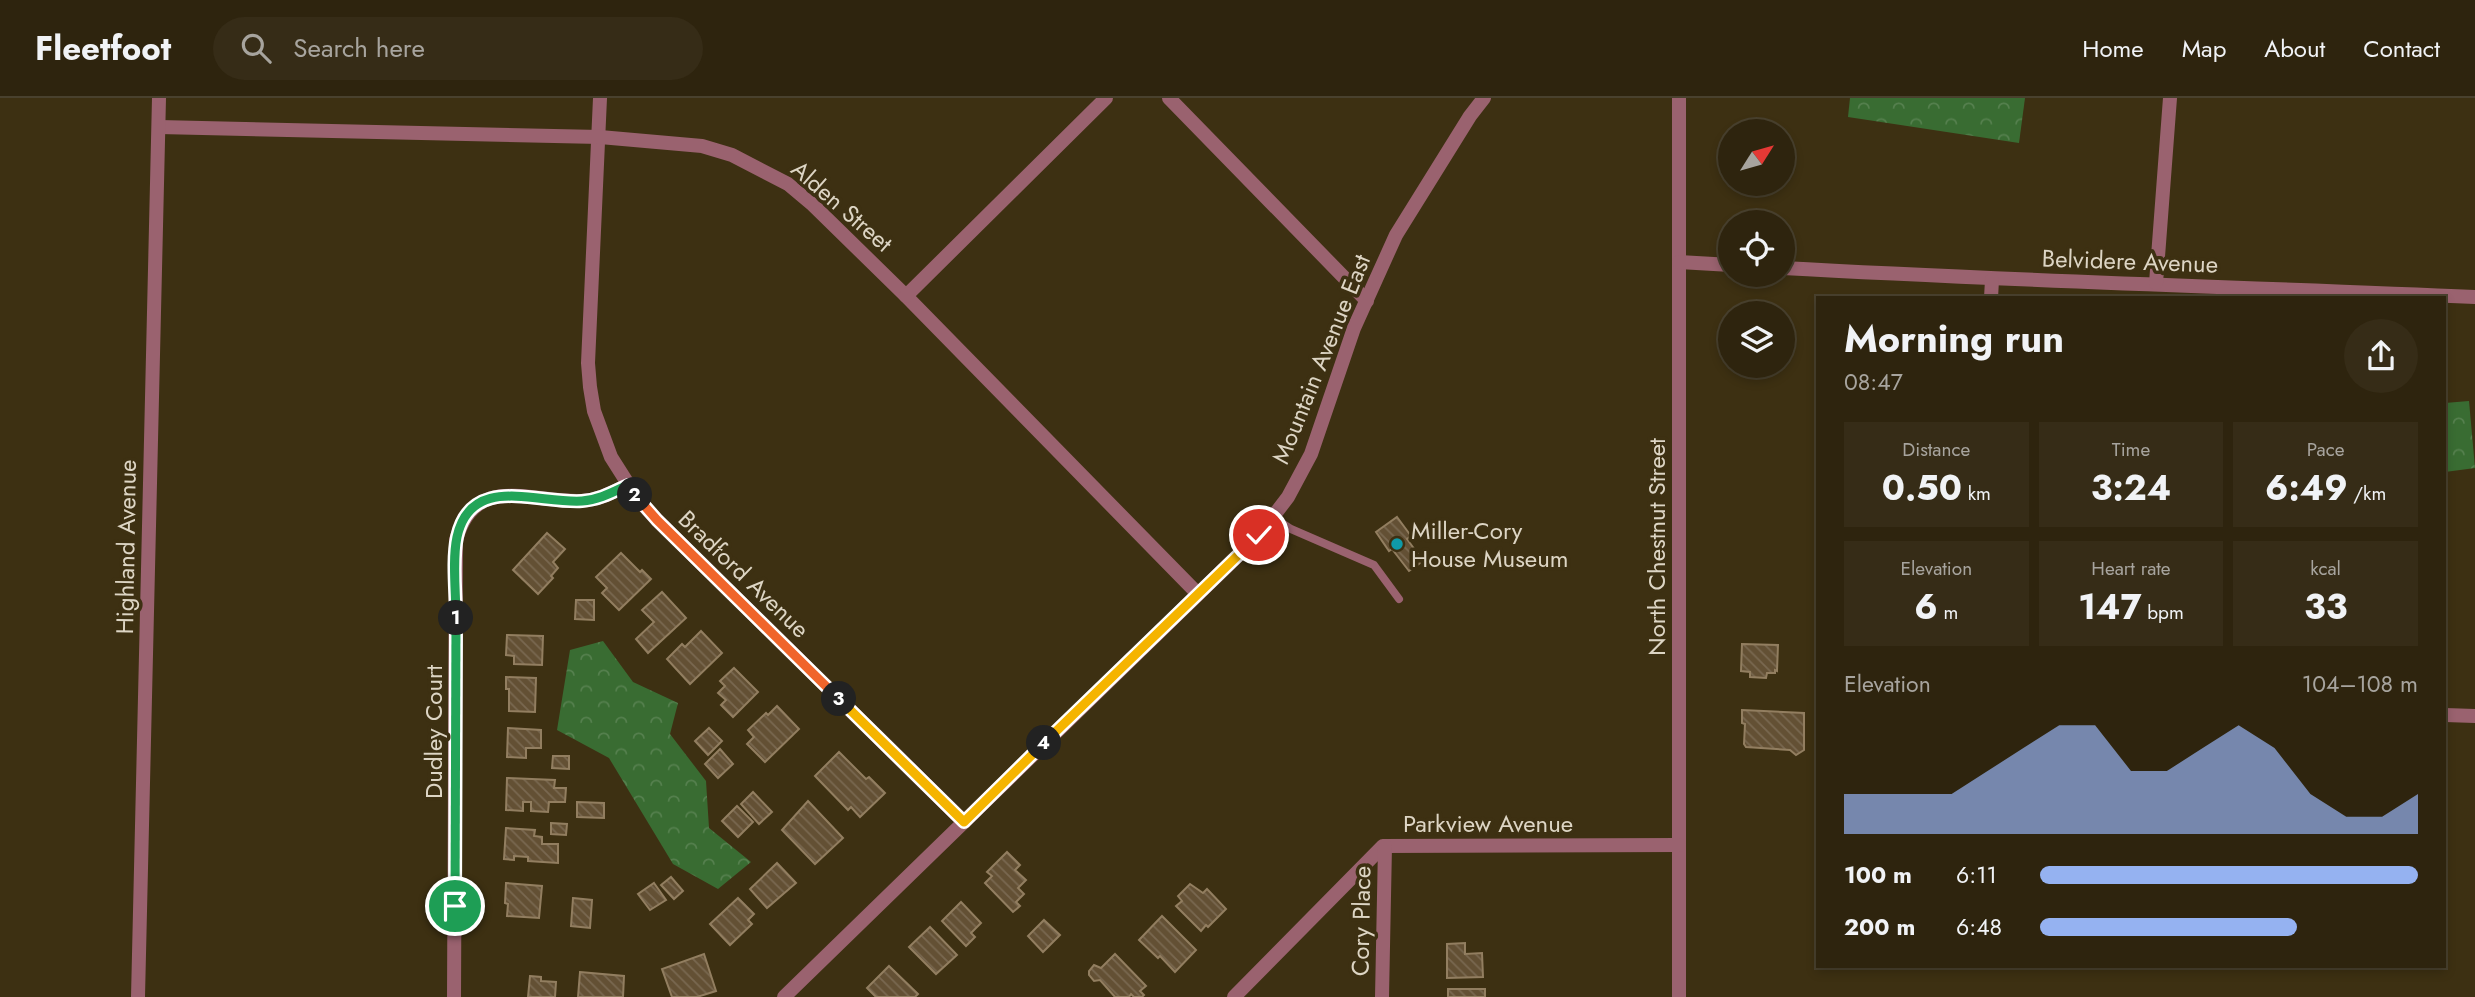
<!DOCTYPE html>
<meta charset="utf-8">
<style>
body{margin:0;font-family:Jost,sans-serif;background:#362c17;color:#f1f3f6;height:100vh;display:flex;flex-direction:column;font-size:26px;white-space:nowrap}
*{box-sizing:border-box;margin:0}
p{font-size:23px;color:#a7a49e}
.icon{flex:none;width:38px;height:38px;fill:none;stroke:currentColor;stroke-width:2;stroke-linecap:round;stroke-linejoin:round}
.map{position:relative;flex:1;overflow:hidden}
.drawer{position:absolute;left:1816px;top:198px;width:630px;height:672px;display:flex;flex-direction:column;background:#2e240e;border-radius:0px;box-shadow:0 4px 10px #0003,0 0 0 2px #49412e}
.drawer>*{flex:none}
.needle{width:46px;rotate:53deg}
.fabs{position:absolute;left:1718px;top:21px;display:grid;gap:14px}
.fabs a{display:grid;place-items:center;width:77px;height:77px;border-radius:50%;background:#2e240e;box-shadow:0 4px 10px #0003,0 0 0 2px #49412e;font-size:35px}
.pin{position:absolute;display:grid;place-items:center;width:60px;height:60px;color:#fff;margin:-30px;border:4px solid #fff;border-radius:50%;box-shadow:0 2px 7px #0007}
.km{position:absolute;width:35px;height:35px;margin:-18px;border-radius:50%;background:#222;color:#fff;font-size:19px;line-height:35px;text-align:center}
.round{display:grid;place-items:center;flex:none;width:74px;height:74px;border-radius:37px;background:#362c17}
.headline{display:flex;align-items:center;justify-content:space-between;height:119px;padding:0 28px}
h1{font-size:38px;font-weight:700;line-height:52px}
.metrics{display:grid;grid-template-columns:repeat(3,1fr);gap:10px;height:119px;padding:7px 28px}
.metrics div{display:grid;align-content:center;border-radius:0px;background:#362c17;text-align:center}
.metrics b{font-size:35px;font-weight:700}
.metrics small{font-size:19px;font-weight:400}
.metrics p{font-size:19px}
.chart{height:196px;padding:14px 28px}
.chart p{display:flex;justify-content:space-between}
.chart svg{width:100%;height:126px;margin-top:7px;fill:#95b2f1;opacity:.7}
ul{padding:0 28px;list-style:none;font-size:23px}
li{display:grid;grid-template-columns:112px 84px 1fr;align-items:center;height:52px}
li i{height:18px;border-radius:9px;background:#95b2f1}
header{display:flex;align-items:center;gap:42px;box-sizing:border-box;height:98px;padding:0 35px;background:#2e240e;border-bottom:2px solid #49412e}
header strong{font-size:33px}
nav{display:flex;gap:38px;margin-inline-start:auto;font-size:24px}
.search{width:490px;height:63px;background:#362c17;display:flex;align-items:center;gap:18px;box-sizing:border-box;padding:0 24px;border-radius:38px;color:#a7a49e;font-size:26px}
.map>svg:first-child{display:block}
.forest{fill:url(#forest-crowns)}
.building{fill:url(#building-back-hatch);stroke:#927e60;stroke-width:2}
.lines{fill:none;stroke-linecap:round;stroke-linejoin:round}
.service{stroke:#9a626f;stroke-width:8}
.minor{stroke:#9a626f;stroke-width:14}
.tertiary{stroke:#9a626f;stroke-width:14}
.split-1-casing{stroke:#fff;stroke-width:14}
.split-2-casing{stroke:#fff;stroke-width:14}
.split-3-casing{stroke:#fff;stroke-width:14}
.split-4-casing{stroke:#fff;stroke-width:14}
.split-5-casing{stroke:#fff;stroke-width:14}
.split-1{stroke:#22a559;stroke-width:9}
.split-2{stroke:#22a559;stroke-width:9}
.split-3{stroke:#f0652b;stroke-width:9}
.split-4{stroke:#f5b400;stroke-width:9}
.split-5{stroke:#f5b400;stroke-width:9}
.culture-dot{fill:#0f9aa8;stroke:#3d3012;stroke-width:2.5}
.labels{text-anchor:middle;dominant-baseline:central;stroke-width:7;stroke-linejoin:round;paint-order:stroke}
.street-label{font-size:24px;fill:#ddd5c4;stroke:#3d3012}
.poi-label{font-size:24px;fill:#ddd5c4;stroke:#3d3012;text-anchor:start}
</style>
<header>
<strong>Fleetfoot</strong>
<div class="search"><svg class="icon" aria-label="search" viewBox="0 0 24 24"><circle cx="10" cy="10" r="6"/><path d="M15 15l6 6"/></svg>Search here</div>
<nav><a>Home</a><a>Map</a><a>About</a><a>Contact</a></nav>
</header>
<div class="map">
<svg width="2475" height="899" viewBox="0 0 2475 899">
<defs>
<pattern id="forest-crowns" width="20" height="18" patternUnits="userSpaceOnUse" patternTransform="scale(1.75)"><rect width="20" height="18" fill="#396c32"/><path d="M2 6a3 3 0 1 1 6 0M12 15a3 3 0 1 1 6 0" fill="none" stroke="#55804e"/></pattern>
<pattern id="building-back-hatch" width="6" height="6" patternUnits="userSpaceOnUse" patternTransform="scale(1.75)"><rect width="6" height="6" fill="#635034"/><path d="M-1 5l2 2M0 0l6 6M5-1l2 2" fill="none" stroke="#796850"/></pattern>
</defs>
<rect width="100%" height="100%" fill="#3d3012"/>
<!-- forest -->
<g class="forest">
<polygon points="1850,0 2025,0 2019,45 1848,19"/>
<polygon points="2469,303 2475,370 2445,374 2445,305"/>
<polygon points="603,543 633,584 678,605 670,636 706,683 709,730 751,764 718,791 673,766 609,660 557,632 570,552"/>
</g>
<!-- building -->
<g class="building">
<polygon points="1397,419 1411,438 1407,441 1423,463 1409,473 1392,451 1389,453 1376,434"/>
<polygon points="547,435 565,451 553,464 558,470 551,478 553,480 538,496 513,472"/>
<polygon points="621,455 640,474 642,472 651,481 619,512 602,495 607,490 596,479"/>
<polygon points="662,494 686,520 648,555 636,541 654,524 642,512"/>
<polygon points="576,502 594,502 594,522 575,521"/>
<polygon points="701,533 722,555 690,586 667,561 682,546 685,549"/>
<polygon points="507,537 543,538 542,567 514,566 514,558 506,557"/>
<polygon points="1742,546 1778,547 1777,573 1775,572 1775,575 1767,575 1766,580 1750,579 1750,574 1741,573"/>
<polygon points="734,570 758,594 733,619 721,607 726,602 718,595 725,588 720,583"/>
<polygon points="506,579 536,580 535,614 509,613 509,591 506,591"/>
<polygon points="777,608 799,631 765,664 747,646 754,639 748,632 766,615 768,617"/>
<polygon points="1742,612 1804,615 1804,652 1796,657 1790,652 1746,649 1744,646 1745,626 1742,625"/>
<polygon points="508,630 541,632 541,650 526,650 526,660 507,659"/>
<polygon points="709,630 722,643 708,657 695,643"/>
<polygon points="720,651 733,666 718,680 705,666"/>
<polygon points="839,654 866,681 869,679 885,695 860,719 851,709 848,712 815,678"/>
<polygon points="553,658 569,658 569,671 552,670"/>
<polygon points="507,680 555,682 554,690 566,690 565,704 549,704 548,714 531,713 531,704 523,704 523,713 506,712"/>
<polygon points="753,694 772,714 759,726 741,706"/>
<polygon points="808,703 843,740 815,766 782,732"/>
<polygon points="577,704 604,705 604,720 577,719"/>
<polygon points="737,708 753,724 738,739 722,723"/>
<polygon points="551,725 567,726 566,737 551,736"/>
<polygon points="506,730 535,732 534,738 542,739 542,746 558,746 558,765 528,763 528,759 514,758 514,762 504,761"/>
<polygon points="1007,754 1020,767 1015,772 1026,782 1018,790 1024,796 1016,804 1020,808 1013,814 985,785 992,778 987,774"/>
<polygon points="777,765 796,785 767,810 750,791"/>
<polygon points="671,779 683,793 674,801 661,787"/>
<polygon points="506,785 542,788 539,820 507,818 508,806 505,805"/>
<polygon points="654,785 666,802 650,812 638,796"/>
<polygon points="1190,786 1203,795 1207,791 1226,811 1208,829 1206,827 1201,833 1176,808 1182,803 1178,798"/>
<polygon points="573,800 592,802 590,830 571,828"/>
<polygon points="738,800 754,816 748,822 752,826 730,847 710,826"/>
<polygon points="961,804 981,825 971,835 975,839 966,848 942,823"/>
<polygon points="1162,818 1196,852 1175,874 1160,858 1158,860 1139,842"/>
<polygon points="1044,822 1060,837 1043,854 1028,838"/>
<polygon points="930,829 957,857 936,876 909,849"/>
<polygon points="1465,845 1465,856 1482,855 1483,879 1447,880 1447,846"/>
<polygon points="704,856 716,893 697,899 672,899 662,871"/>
<polygon points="1115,856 1146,888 1140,893 1144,897 1142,899 1134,899 1131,896 1129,899 1115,899 1100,882 1094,883 1089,877 1089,873 1094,867 1101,870"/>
<polygon points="889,868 918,896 915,899 876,899 867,890"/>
<polygon points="580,874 624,878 623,899 578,899"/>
<polygon points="530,878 541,879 541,883 556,884 555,899 528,899"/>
<rect x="1448" y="891" width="37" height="8"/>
</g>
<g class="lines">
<!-- service -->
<polyline class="service" points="1273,419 1291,431 1374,467 1399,501"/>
<!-- minor -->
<g class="minor">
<polyline points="600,0 588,265 590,289 594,313 611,359 637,400 657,422 964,724"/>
<polyline points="1169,0 1367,203"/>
<polyline points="1679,0 1679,899"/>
<polyline points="159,29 600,39 702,48 732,57 788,86 813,107 906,198 1198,496"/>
<polyline points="1679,164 1731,167"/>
<path d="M1783,170C2014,183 2244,189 2475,199"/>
<polyline points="2156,185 2170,0"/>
<polyline points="906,198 1106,0"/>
<polyline points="1991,200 1992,182"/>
<polyline points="2445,617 2475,618"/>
<polyline points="138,899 159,0"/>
<path d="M454,899L456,442C475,374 531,405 581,403C599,402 613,394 628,387"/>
<polyline points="1234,899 1383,748 1679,747"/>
<polyline points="1382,899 1385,748"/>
</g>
<!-- tertiary -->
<polyline class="tertiary" points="784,899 1259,437 1288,399 1311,356 1354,230 1396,137 1470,18 1484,0"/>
</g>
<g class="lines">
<defs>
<polyline id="split-1" points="455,808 456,520"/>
<path id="split-2" d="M456,520C456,495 452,462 457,439C471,375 538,406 582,403C599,402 613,394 628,387L635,397"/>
<polyline id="split-3" points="635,397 657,422 839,601"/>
<polyline id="split-4" points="839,601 964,724 1044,645"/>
<polyline id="split-5" points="1044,645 1259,437"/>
</defs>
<!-- split-1 casing -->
<use href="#split-1" class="split-1-casing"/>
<!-- split-2 casing -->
<use href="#split-2" class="split-2-casing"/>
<!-- split-3 casing -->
<use href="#split-3" class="split-3-casing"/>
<!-- split-4 casing -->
<use href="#split-4" class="split-4-casing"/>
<!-- split-5 casing -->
<use href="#split-5" class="split-5-casing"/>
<!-- split-1 -->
<use href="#split-1" class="split-1"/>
<!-- split-2 -->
<use href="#split-2" class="split-2"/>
<!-- split-3 -->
<use href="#split-3" class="split-3"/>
<!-- split-4 -->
<use href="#split-4" class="split-4"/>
<!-- split-5 -->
<use href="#split-5" class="split-5"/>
</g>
<!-- markers -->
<circle class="culture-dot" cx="1397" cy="446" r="7"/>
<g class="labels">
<!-- street labels -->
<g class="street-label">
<text transform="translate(842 108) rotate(41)">Alden Street</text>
<text transform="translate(2130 163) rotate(2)">Belvidere Avenue</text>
<text transform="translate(1321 261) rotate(-68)">Mountain Avenue East</text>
<text transform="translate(126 449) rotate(-89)">Highland Avenue</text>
<text transform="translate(1656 449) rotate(-90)">North Chestnut Street</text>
<text transform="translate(744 476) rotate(44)">Bradford Avenue</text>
<text transform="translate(433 634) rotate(-90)">Dudley Court</text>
<text x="1488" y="725">Parkview Avenue</text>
<text transform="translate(1361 823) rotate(-89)">Cory Place</text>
</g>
<!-- poi labels -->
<g class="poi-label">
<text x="1411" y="432">Miller-Cory<tspan x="1411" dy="28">House Museum</tspan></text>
</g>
</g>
</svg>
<div class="fabs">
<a><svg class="needle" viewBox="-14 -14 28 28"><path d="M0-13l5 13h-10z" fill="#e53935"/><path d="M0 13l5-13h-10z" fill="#a7a49e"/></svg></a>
<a><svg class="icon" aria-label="locate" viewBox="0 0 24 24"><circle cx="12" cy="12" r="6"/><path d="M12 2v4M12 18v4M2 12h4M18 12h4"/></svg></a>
<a><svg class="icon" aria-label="layers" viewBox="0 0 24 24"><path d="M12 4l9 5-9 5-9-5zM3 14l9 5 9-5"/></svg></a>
</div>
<div class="pin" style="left:455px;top:808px;background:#1e9e55"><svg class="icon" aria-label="arrive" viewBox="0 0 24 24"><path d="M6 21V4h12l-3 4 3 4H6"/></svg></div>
<div class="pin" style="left:1259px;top:437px;background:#d93025"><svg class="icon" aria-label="check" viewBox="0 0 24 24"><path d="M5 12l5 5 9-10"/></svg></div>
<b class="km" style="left:456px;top:520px">1</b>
<b class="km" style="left:635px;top:397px">2</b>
<b class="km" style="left:839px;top:601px">3</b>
<b class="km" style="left:1044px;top:645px">4</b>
<section class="drawer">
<div class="headline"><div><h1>Morning run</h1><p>08:47</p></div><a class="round"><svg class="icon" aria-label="share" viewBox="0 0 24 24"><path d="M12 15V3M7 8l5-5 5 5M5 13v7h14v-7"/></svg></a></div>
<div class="metrics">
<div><p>Distance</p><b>0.50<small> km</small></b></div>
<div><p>Time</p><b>3:24</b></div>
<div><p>Pace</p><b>6:49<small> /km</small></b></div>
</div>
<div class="metrics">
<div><p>Elevation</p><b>6<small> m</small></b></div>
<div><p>Heart rate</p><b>147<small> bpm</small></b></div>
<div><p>kcal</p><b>33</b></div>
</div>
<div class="chart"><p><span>Elevation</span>104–108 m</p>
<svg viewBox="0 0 160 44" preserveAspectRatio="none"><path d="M0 44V30L10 30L20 30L30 30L40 22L50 14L60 6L70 6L80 22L90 22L100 14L110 6L120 14L130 30L140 38L150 38L160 30V44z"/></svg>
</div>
<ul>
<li><b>100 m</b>6:11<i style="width:100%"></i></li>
<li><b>200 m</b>6:48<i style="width:68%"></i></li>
</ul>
</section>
</div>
